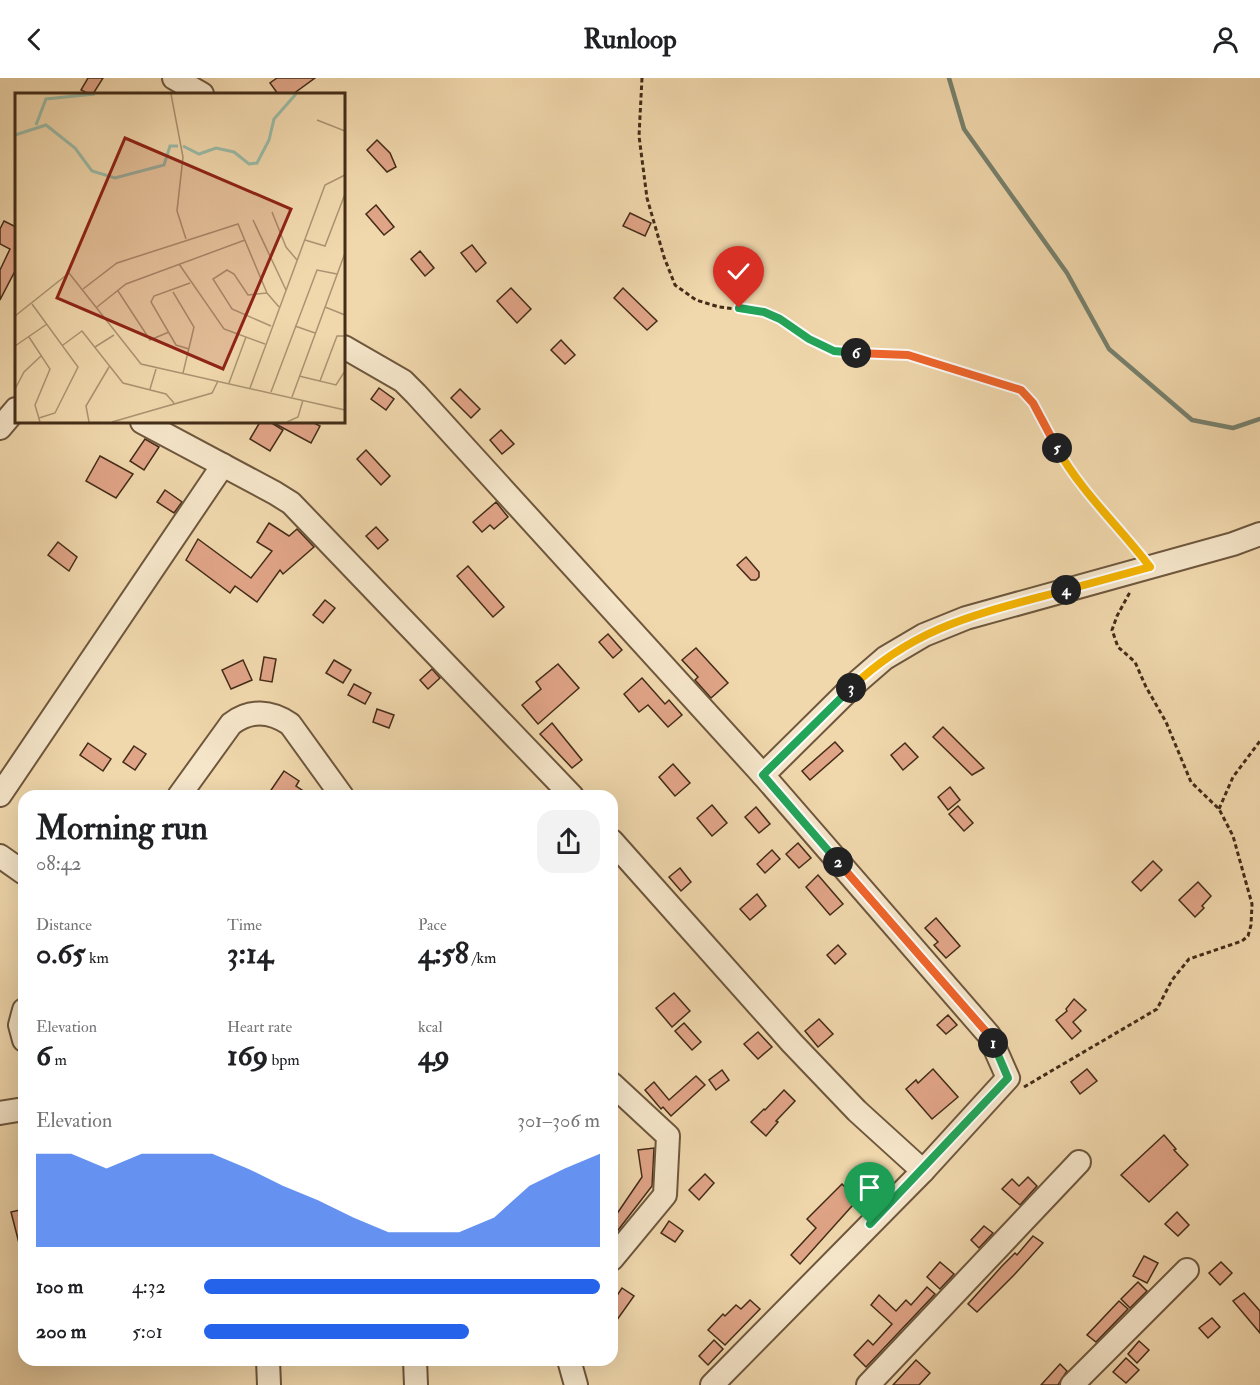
<!DOCTYPE html>
<meta charset="utf-8">
<style>
body{margin:0;font-family:"IM FELL Double Pica",serif;background:#f2f2f2;color:#202124;height:100vh;display:flex;flex-direction:column;font-size:22px;white-space:nowrap}
*{box-sizing:border-box;margin:0}
p{font-size:20px;color:#757577}
.icon{flex:none;width:33px;height:33px;fill:none;stroke:currentColor;stroke-width:2;stroke-linecap:round;stroke-linejoin:round}
.map{position:relative;flex:1;overflow:hidden}
.details{position:absolute;left:18px;top:712px;width:600px;height:576px;display:flex;flex-direction:column;background:#fff;border-radius:18px;box-shadow:0 6px 24px #0002}
.details>*{flex:none}
.pin{position:absolute;display:grid;place-items:center;width:51px;height:51px;color:#fff;margin:-62px -26px;border-radius:50% 50% 50% 0;rotate:-45deg;box-shadow:0 0 6px #0007}
.pin .icon{rotate:45deg}
.km{position:absolute;width:30px;height:30px;margin:-15px;border-radius:50%;background:#222;color:#fff;font-size:16px;line-height:30px;text-align:center}
.round{display:grid;place-items:center;flex:none;width:63px;height:63px;border-radius:18px;background:#f2f2f2}
.summary{display:flex;align-items:center;justify-content:space-between;height:102px;padding:0 18px}
h1{font-size:33px;font-weight:700;line-height:45px}
.stats{display:grid;grid-template-columns:repeat(3,1fr);gap:9px;height:102px;padding:6px 18px}
.stats div{display:grid;align-content:center}
.stats b{font-size:30px;font-weight:700}
.stats small{font-size:16px;font-weight:400}
.stats p{font-size:16px}
.chart{height:168px;padding:12px 18px}
.chart p{display:flex;justify-content:space-between}
.chart svg{width:100%;height:108px;margin-top:6px;fill:#2563eb;opacity:.7}
ul{padding:0 18px;list-style:none;font-size:20px}
li{display:grid;grid-template-columns:96px 72px 1fr;align-items:center;height:45px}
li i{height:15px;border-radius:8px;background:#2563eb}
header{display:flex;justify-content:space-between;align-items:center;height:78px;padding:0 18px;background:#fff;font-size:27px;font-weight:700}
.map>svg:first-child{display:block}
.lines{fill:none;stroke-linecap:round;stroke-linejoin:round}
.stream{stroke:#77816e;stroke-width:4.5}
.building{fill:#e0a487;stroke:#432c18;stroke-width:1.5}
.minor-casing{stroke:#6e573d;stroke-width:26}
.path{stroke:#432c18;stroke-width:3;stroke-dasharray:4.5 3;stroke-linecap:butt}
.minor{stroke:#f5e5c9;stroke-width:22}
.split-1-casing{stroke:#fff;stroke-width:12}
.split-2-casing{stroke:#fff;stroke-width:12}
.split-3-casing{stroke:#fff;stroke-width:12}
.split-4-casing{stroke:#fff;stroke-width:12}
.split-5-casing{stroke:#fff;stroke-width:12}
.split-6-casing{stroke:#fff;stroke-width:12}
.split-7-casing{stroke:#fff;stroke-width:12}
.split-1{stroke:#22a559;stroke-width:8}
.split-2{stroke:#f0652b;stroke-width:8}
.split-3{stroke:#22a559;stroke-width:8}
.split-4{stroke:#f5b400;stroke-width:8}
.split-5{stroke:#f5b400;stroke-width:8}
.split-6{stroke:#f0652b;stroke-width:8}
.split-7{stroke:#22a559;stroke-width:8}
.inset-river{fill:none;stroke:#9abaa7;stroke-width:3}
.inset-road{fill:none;stroke:#ab9371;stroke-width:1.5}
.view{fill:#8f2418;fill-opacity:0.15;stroke:#8f2418;stroke-width:3}
.inset-edge{fill:none;stroke:#432c18;stroke-width:3}
</style>
<header><svg class="icon" aria-label="back" viewBox="0 0 24 24"><path d="M15 5l-7 7 7 7"/></svg>Runloop<svg class="icon" aria-label="person" viewBox="0 0 24 24"><circle cx="12" cy="8" r="4"/><path d="M4 21q1-7 8-7t8 7"/></svg></header>
<div class="map">
<svg width="1260" height="1307" viewBox="0 0 1260 1307">
<rect width="100%" height="100%" fill="#f0d7ac"/>
<filter id="stains"><feTurbulence type="fractalNoise" baseFrequency=".00333" numOctaves="4"/><feColorMatrix values="0 0 0 0 .2 0 0 0 0 .09 0 0 0 0 .02 0 0 0 .5 -.17"/></filter>
<radialGradient id="worn" r=".72"><stop offset=".6" stop-color="#630" stop-opacity="0"/><stop offset="1" stop-color="#630" stop-opacity=".3"/></radialGradient>
<g class="lines">
<!-- stream -->
<polyline class="stream" points="949,0 964,51 1067,195 1109,271 1192,342 1233,350 1260,341"/>
</g>
<!-- building -->
<g class="building">
<polygon points="88,0 103,0 93,16 89,16 81,12"/>
<polygon points="277,0 315,0 293,16 278,16 270,5"/>
<polygon points="377,62 390,75 396,89 387,94 367,72"/>
<polygon points="376,127 394,149 384,157 366,136"/>
<polygon points="630,135 651,145 645,158 623,148"/>
<polygon points="4,143 16,149 16,191 0,222 0,192 10,171 0,166 0,151"/>
<polygon points="472,167 486,185 476,194 461,175"/>
<polygon points="420,173 434,190 425,198 411,181"/>
<polygon points="511,210 531,231 517,245 497,223"/>
<polygon points="623,210 657,243 647,252 614,220"/>
<polygon points="561,262 575,277 565,286 551,272"/>
<polygon points="379,310 394,321 386,332 371,321"/>
<polygon points="460,311 480,331 471,340 451,320"/>
<polygon points="260,344 270,344 283,352 270,373 250,361"/>
<polygon points="272,344 312,344 320,348 311,365"/>
<polygon points="501,352 514,366 502,376 490,362"/>
<polygon points="145,361 159,369 144,392 130,383"/>
<polygon points="366,372 390,398 381,407 357,381"/>
<polygon points="100,378 133,396 116,420 86,403"/>
<polygon points="165,412 182,424 174,435 157,424"/>
<polygon points="496,424 508,439 494,451 490,447 482,454 473,444"/>
<polygon points="269,445 289,458 297,451 314,469 283,496 280,492 257,524 235,508 230,515 186,482 198,461 251,500 272,473 257,464"/>
<polygon points="376,449 388,462 378,471 366,458"/>
<polygon points="58,464 77,479 69,493 48,477"/>
<polygon points="746,479 759,494 759,499 756,502 751,502 737,487"/>
<polygon points="468,488 504,529 493,539 457,498"/>
<polygon points="325,522 335,530 323,545 313,537"/>
<polygon points="608,556 622,572 613,580 599,564"/>
<polygon points="696,570 728,605 711,620 695,602 698,599 682,582"/>
<polygon points="264,579 276,581 272,604 260,602"/>
<polygon points="243,582 252,602 231,611 222,592"/>
<polygon points="334,582 351,592 343,605 326,595"/>
<polygon points="558,586 579,610 538,646 522,627 541,611 536,604"/>
<polygon points="432,591 440,600 428,611 420,602"/>
<polygon points="642,600 665,626 669,622 682,637 668,649 648,627 639,634 624,616"/>
<polygon points="354,606 371,615 365,626 348,617"/>
<polygon points="377,631 394,637 389,650 373,644"/>
<polygon points="552,645 582,682 572,690 540,656"/>
<polygon points="943,649 984,690 972,697 933,659"/>
<polygon points="835,664 843,673 810,702 802,693"/>
<polygon points="88,665 111,681 103,693 80,677"/>
<polygon points="905,665 918,679 903,692 891,677"/>
<polygon points="134,668 146,676 135,692 123,684"/>
<polygon points="673,686 690,705 675,718 659,699"/>
<polygon points="284,693 299,703 296,708 311,718 267,718"/>
<polygon points="950,709 960,722 948,732 938,719"/>
<polygon points="712,727 727,745 712,758 697,740"/>
<polygon points="958,728 973,745 964,753 949,736"/>
<polygon points="756,729 770,746 759,755 745,739"/>
<polygon points="798,765 811,780 799,790 786,776"/>
<polygon points="772,772 780,781 765,795 757,786"/>
<polygon points="1153,783 1162,792 1141,813 1132,804"/>
<polygon points="680,790 691,804 681,813 669,799"/>
<polygon points="818,797 843,826 830,837 806,809"/>
<polygon points="1198,804 1211,818 1202,828 1204,830 1195,839 1179,822"/>
<polygon points="757,816 766,828 750,842 740,831"/>
<polygon points="936,840 960,868 946,880 934,867 938,864 925,850"/>
<polygon points="838,867 846,876 835,886 827,877"/>
<polygon points="674,915 690,933 672,949 656,930"/>
<polygon points="1074,921 1086,932 1073,944 1081,953 1072,961 1056,942 1067,933 1066,931"/>
<polygon points="948,937 957,947 946,956 937,947"/>
<polygon points="819,941 833,956 818,969 805,953"/>
<polygon points="684,945 701,964 692,972 675,953"/>
<polygon points="758,954 772,969 758,981 744,966"/>
<polygon points="933,991 958,1019 932,1041 906,1011 916,1002 918,1005"/>
<polygon points="1087,991 1097,1003 1080,1016 1071,1004"/>
<polygon points="722,992 729,1002 716,1012 709,1002"/>
<polygon points="696,998 705,1007 671,1038 663,1029 661,1031 645,1012 654,1004 669,1022"/>
<polygon points="784,1012 795,1023 776,1043 778,1044 766,1058 751,1044 764,1031 765,1032"/>
<polygon points="1164,1057 1176,1071 1174,1072 1188,1087 1149,1124 1121,1097"/>
<polygon points="654,1070 652,1108 612,1160 612,1143 642,1099 638,1072"/>
<polygon points="861,1089 875,1097 869,1109 800,1186 791,1177 816,1150 807,1141 842,1106 849,1113"/>
<polygon points="705,1096 714,1105 699,1122 689,1112"/>
<polygon points="1028,1099 1037,1108 1020,1127 1002,1111 1012,1101 1019,1108"/>
<polygon points="24,1131 24,1168 20,1169 11,1134"/>
<polygon points="1177,1134 1189,1147 1178,1158 1165,1146"/>
<polygon points="669,1143 683,1153 675,1164 661,1155"/>
<polygon points="984,1148 993,1155 979,1170 971,1162"/>
<polygon points="1033,1158 1043,1165 1014,1197 977,1234 968,1226 1002,1188 1015,1175 1017,1177"/>
<polygon points="1144,1178 1158,1185 1147,1205 1133,1198"/>
<polygon points="940,1184 954,1196 940,1211 927,1199"/>
<polygon points="1221,1184 1232,1195 1220,1207 1209,1195"/>
<polygon points="1138,1204 1147,1213 1130,1230 1121,1221"/>
<polygon points="927,1209 935,1216 866,1289 854,1277 868,1262 873,1267 892,1246 871,1227 879,1217 896,1233 906,1222 911,1227"/>
<polygon points="622,1210 634,1218 612,1249 612,1225"/>
<polygon points="1244,1215 1260,1233 1260,1255 1233,1223"/>
<polygon points="750,1222 760,1231 725,1267 708,1252 723,1236 725,1238 736,1227 741,1231"/>
<polygon points="1119,1223 1128,1231 1096,1264 1087,1257"/>
<polygon points="1212,1240 1220,1249 1208,1260 1199,1250"/>
<polygon points="714,1262 723,1271 708,1287 699,1278"/>
<polygon points="1139,1263 1149,1272 1137,1285 1128,1276"/>
<polygon points="1126,1280 1139,1292 1126,1305 1113,1294"/>
<polygon points="916,1282 930,1295 919,1307 893,1307"/>
<polygon points="1060,1286 1067,1293 1058,1307 1041,1307"/>
</g>
<g class="lines">
<defs>
<g id="minor">
<polyline points="174,0 202,16"/>
<polyline points="344,269 403,303 416,316 763,697 989,957 1008,1000 923,1093 712,1307"/>
<polyline points="142,344 275,415 291,425 572,718"/>
<polyline points="0,350 16,331"/>
<polyline points="763,697 855,606 885,580 924,557 966,540 1233,466 1260,456"/>
<polyline points="0,717 223,387"/>
<path d="M179,718L231,646C250,631 271,633 290,646L342,718"/>
<polyline points="612,763 792,965 857,1033 923,1093"/>
<polyline points="0,778 24,795"/>
<polyline points="24,932 20,947 24,962"/>
<polyline points="612,1006 668,1058 665,1117 612,1181"/>
<polyline points="0,1035 24,1031"/>
<polyline points="268,1282 269,1307"/>
<polyline points="415,1282 416,1307"/>
<polyline points="569,1282 576,1307"/>
<polyline points="868,1307 1079,1084"/>
<polyline points="1072,1307 1187,1192"/>
</g>
</defs>
<!-- minor casing -->
<use href="#minor" class="minor-casing"/>
<!-- path -->
<g class="path">
<path d="M642,0L639,58L647,120L664,179L675,207L696,222L719,229L764,234L780,241L809,261L834,273L908,277L1021,312C1039,332 1048,357 1062,380C1084,414 1114,441 1138,473"/>
<polyline points="1219,731 1233,699 1260,663"/>
<polyline points="1024,1009 1157,931 1172,902 1189,881 1242,863 1248,858 1251,847 1252,826 1233,758 1219,731 1191,704 1166,644 1146,609 1135,584 1118,569 1112,552 1117,538 1130,514"/>
</g>
<!-- minor -->
<use href="#minor" class="minor"/>
</g>
<g class="lines">
<defs>
<polyline id="split-1" points="870,1146 1008,1000 993,965"/>
<polyline id="split-2" points="838,784 989,957 993,965"/>
<polyline id="split-3" points="838,784 763,697 851,610"/>
<path id="split-4" d="M851,610C916,547 982,535 1066,512"/>
<path id="split-5" d="M1057,370C1081,414 1120,449 1150,489L1066,512"/>
<polyline id="split-6" points="856,275 908,277 1021,312 1033,325 1057,370"/>
<polyline id="split-7" points="739,230 764,234 780,241 809,261 834,273 856,275"/>
</defs>
<!-- split-1 casing -->
<use href="#split-1" class="split-1-casing"/>
<!-- split-2 casing -->
<use href="#split-2" class="split-2-casing"/>
<!-- split-3 casing -->
<use href="#split-3" class="split-3-casing"/>
<!-- split-4 casing -->
<use href="#split-4" class="split-4-casing"/>
<!-- split-5 casing -->
<use href="#split-5" class="split-5-casing"/>
<!-- split-6 casing -->
<use href="#split-6" class="split-6-casing"/>
<!-- split-7 casing -->
<use href="#split-7" class="split-7-casing"/>
<!-- split-1 -->
<use href="#split-1" class="split-1"/>
<!-- split-2 -->
<use href="#split-2" class="split-2"/>
<!-- split-3 -->
<use href="#split-3" class="split-3"/>
<!-- split-4 -->
<use href="#split-4" class="split-4"/>
<!-- split-5 -->
<use href="#split-5" class="split-5"/>
<!-- split-6 -->
<use href="#split-6" class="split-6"/>
<!-- split-7 -->
<use href="#split-7" class="split-7"/>
</g>
<!-- overview -->
<g transform="translate(15 15)">
<rect width="330" height="330" fill="#f0d7ac"/>
<path class="inset-river" d="M21,32L31,6L80,1M0,42L31,32L60,55L77,78L100,85L149,72L155,53H163M168,53L184,61L201,55L219,59L234,71L242,70L254,47L259,26L281,1"/>
<path class="inset-road" d="M156,1L168,64L162,118L171,146M302,27L330,38M257,119L271,154L282,167M238,127L271,197M290,147L310,153L330,101M164,171L209,236L250,251M68,196L102,170L223,131L252,200L264,214M103,198L135,247L154,239M158,199L179,234L168,280M252,200L233,202L219,181L212,177L198,186L217,216L256,233M17,211L63,274L40,320L24,325M82,214L111,191L230,147M310,214L330,222M0,223L54,180L126,271L330,317M280,233L300,240M14,244L35,276L20,312L25,329M48,252L67,238L108,290L151,301L159,310M0,253L32,231M80,254L99,242M174,256L161,252L136,209L139,203L175,190M284,283L321,292L330,278M305,288L322,243H330M214,290L231,244M235,295L310,92L330,82M0,296L9,279L26,263M135,296L141,276M256,299L302,177L322,181M277,304L330,160M74,329L71,313L94,274M97,329L197,300L203,288M272,329L283,324L288,307"/>
<path class="view" d="M110,45L276,116L208,276L42,205Z"/>
<rect width="330" height="330" class="inset-edge"/>
</g>
<rect width="100%" height="100%" filter="url(#stains)"/>
<rect width="100%" height="100%" fill="url(#worn)"/>
</svg>
<div class="pin" style="left:870px;top:1146px;background:#1e9e55"><svg class="icon" aria-label="arrive" viewBox="0 0 24 24"><path d="M6 21V4h12l-3 4 3 4H6"/></svg></div>
<div class="pin" style="left:739px;top:230px;background:#d93025"><svg class="icon" aria-label="check" viewBox="0 0 24 24"><path d="M5 12l5 5 9-10"/></svg></div>
<b class="km" style="left:993px;top:965px">1</b>
<b class="km" style="left:838px;top:784px">2</b>
<b class="km" style="left:851px;top:610px">3</b>
<b class="km" style="left:1066px;top:512px">4</b>
<b class="km" style="left:1057px;top:370px">5</b>
<b class="km" style="left:856px;top:275px">6</b>
<section class="details">
<div class="summary"><div><h1>Morning run</h1><p>08:42</p></div><a class="round"><svg class="icon" aria-label="share" viewBox="0 0 24 24"><path d="M12 15V3M7 8l5-5 5 5M5 13v7h14v-7"/></svg></a></div>
<div class="stats">
<div><p>Distance</p><b>0.65<small> km</small></b></div>
<div><p>Time</p><b>3:14</b></div>
<div><p>Pace</p><b>4:58<small> /km</small></b></div>
</div>
<div class="stats">
<div><p>Elevation</p><b>6<small> m</small></b></div>
<div><p>Heart rate</p><b>169<small> bpm</small></b></div>
<div><p>kcal</p><b>49</b></div>
</div>
<div class="chart"><p><span>Elevation</span>301–306 m</p>
<svg viewBox="0 0 160 44" preserveAspectRatio="none"><path d="M0 44V6L10 6L20 12L30 6L40 6L50 6L60 12L70 19L80 25L90 32L100 38L110 38L120 38L130 32L140 19L150 12L160 6V44z"/></svg>
</div>
<ul>
<li><b>100 m</b>4:32<i style="width:100%"></i></li>
<li><b>200 m</b>5:01<i style="width:67%"></i></li>
</ul>
</section>
</div>
